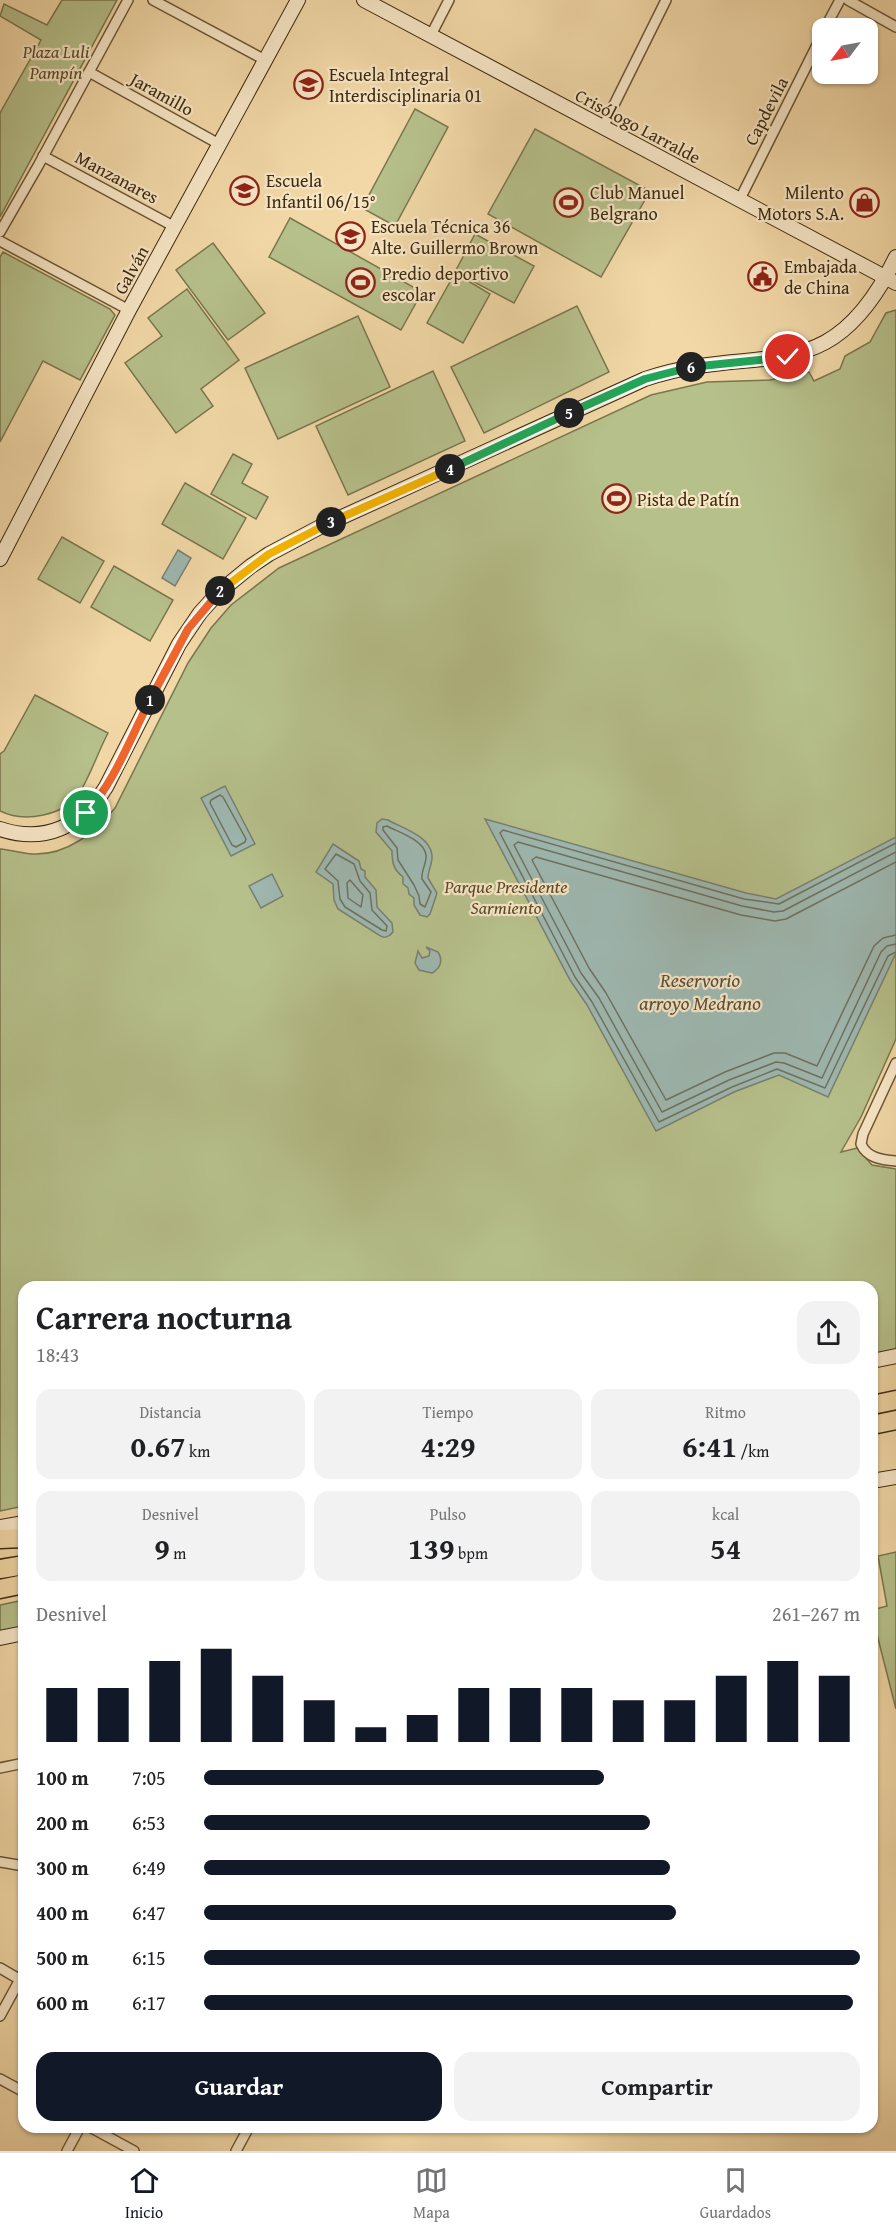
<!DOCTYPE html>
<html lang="es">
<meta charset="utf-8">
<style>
body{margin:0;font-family:"Gentium Book Plus",serif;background:#f2f2f2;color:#202124;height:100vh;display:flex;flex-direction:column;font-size:22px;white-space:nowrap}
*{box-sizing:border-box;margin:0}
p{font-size:20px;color:#757577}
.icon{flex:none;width:33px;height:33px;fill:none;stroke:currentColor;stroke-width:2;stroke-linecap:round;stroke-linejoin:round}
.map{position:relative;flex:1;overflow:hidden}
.drawer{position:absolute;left:18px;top:1281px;width:860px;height:852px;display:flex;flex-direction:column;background:#fff;border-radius:18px;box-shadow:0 2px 4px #0004}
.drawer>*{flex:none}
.needle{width:39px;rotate:238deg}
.controls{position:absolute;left:812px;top:18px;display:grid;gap:12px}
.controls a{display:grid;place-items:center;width:66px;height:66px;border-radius:12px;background:#fff;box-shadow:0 2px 4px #0004;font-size:30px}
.pin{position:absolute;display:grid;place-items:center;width:51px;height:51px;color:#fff;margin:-26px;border:3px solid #fff;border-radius:50%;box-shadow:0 2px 6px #0007}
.km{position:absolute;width:30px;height:30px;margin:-15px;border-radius:50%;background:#222;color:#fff;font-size:16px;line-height:30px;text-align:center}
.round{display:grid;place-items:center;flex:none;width:63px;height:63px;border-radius:18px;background:#f2f2f2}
.summary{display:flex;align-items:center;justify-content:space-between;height:102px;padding:0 18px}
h1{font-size:33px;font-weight:600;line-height:45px}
.figures{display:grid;grid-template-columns:repeat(3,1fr);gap:9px;height:102px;padding:6px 18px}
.figures div{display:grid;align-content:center;border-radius:15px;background:#f2f2f2;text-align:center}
.figures b{font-size:30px;font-weight:600}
.figures small{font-size:16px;font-weight:400}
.figures p{font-size:16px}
.chart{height:168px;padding:12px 18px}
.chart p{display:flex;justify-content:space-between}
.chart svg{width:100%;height:108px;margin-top:6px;stroke:#111827;stroke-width:6}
.button{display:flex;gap:12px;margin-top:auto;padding:12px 18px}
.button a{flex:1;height:69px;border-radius:18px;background:#111827;color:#fff;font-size:24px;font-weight:600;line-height:69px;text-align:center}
.button a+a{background:#f2f2f2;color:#202124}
ul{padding:0 18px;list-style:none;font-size:20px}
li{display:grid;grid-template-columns:96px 72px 1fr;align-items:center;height:45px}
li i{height:15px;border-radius:8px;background:#111827}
.tabs{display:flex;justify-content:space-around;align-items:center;height:84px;border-top:2px solid #e0e0e0;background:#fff;font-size:16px;color:#757577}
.tabs a{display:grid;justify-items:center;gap:3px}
.tabs .selected{color:#111827}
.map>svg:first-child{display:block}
.green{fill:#b6c08b;stroke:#7a764d;stroke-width:1.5}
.water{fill:#9eb8b1;stroke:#788070;stroke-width:1.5}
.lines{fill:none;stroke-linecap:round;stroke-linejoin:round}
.shore{stroke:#6e7260;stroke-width:1.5}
.street-casing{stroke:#6c5635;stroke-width:12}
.secondary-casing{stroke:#3f2b0f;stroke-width:16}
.highway-casing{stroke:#3f2b0f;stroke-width:21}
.street{stroke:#f7e6c6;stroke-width:9}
.secondary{stroke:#f7e6c6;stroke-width:14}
.highway{stroke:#f2d8a7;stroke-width:18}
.split-1-casing{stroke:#fff;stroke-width:12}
.split-2-casing{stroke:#fff;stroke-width:12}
.split-3-casing{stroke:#fff;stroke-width:12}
.split-4-casing{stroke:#fff;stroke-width:12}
.split-5-casing{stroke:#fff;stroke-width:12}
.split-6-casing{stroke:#fff;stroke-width:12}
.split-7-casing{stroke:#fff;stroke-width:12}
.split-1{stroke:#f0652b;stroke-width:8}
.split-2{stroke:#f0652b;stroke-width:8}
.split-3{stroke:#f5b400;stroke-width:8}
.split-4{stroke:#f5b400;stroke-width:8}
.split-5{stroke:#22a559;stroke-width:8}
.split-6{stroke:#22a559;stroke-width:8}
.split-7{stroke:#22a559;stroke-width:8}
.labels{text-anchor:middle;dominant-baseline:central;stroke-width:4.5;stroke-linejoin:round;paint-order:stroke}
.park-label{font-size:18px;font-style:italic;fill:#574928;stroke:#f7e6c6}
.poi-label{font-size:18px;fill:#3f2b0f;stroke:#f7e6c6;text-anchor:start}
.street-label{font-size:18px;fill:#3f2b0f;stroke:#f7e6c6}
.water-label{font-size:20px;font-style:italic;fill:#574e38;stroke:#f7e6c6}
</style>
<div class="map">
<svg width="896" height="2151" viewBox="0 0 896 2151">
<rect width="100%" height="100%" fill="#f2d8a7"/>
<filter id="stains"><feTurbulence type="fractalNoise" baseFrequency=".00333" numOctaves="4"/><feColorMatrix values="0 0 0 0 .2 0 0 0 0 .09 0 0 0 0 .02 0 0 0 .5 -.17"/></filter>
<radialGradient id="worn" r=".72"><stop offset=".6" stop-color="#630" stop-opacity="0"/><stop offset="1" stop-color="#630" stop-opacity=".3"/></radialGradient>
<!-- green -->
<g class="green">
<polygon points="62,0 117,0 0,217 0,113 41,40 0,16 4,4 47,25"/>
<polygon points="415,109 448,127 395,226 362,208"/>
<polygon points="535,129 650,191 601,277 488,214"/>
<polygon points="290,218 422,292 401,330 269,257"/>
<polygon points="475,234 534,266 514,303 455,272"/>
<polygon points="213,243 265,313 228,340 176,270"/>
<polygon points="3,252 110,309 115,315 80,380 43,361 0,442 0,257"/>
<polygon points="455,273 490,294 463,343 427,323"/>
<polygon points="187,289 239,360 201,389 213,406 176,433 125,363 162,336 148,318"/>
<polygon points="577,306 609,372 484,433 451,367"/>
<path d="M896,310V1039L861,1117L841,1152L857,1148L872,1165L896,1169V1350L872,1355V1287H24V1506L0,1511V849C11,850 22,853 32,854C66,856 96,832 115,808L188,663L211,628L231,605L279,568L651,395L707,382L770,380L809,372L814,381L840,369L845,356L870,342L886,313Z"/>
<polygon points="358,316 390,387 278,439 245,368"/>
<polygon points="433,371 465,441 348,495 316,426"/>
<polygon points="233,454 252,464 242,483 268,497 256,519 211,494"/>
<polygon points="185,483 246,518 223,559 162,524"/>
<polygon points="62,537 104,561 80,603 38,579"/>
<polygon points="114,566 173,600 150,641 91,607"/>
<path d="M35,695L108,733C98,752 91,774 80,792C65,816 24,823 0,811V754L4,751Z"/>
<polygon points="896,1552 896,1709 872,1615 872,1610 887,1606 878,1556"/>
<polygon points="24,1600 24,1629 0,1634 0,1605"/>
</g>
<!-- water -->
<g class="water">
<polygon points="178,550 191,558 175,586 162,578"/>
<polygon points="225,786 255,844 231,856 201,798"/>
<path d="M382,819L388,820C402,828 430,836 432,855C433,863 428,870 428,878L437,893L430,914L427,917L420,915L414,905V898L409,894L408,888L403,884V877C393,869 392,862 392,851L376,832L377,823Z"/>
<polygon points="485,819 746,893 776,899 896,837 896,953 828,1097 779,1075 734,1092 656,1131 587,1005 570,980"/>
<path d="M333,844L359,861L361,869L365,871V877L376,890L377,907L392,923L393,932C389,937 384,939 379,935L338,909L334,900L333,884L316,872Z"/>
<polygon points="272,874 283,896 261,908 249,886"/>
<path d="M426,947L438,952C443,960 441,968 432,973L419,970L415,963L418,951L422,958L429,956L430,951Z"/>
</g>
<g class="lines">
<!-- shore -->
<g class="shore">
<polygon points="220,795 223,797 246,839 245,842 236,847 232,845 210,803 211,800"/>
<path d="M387,826C398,832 424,840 426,855C427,863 421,870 422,879L431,892L425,907L420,904L419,896L414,885L398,860L397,848L383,830V827Z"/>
<polyline points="896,843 779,904 744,899 503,830 500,833 575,977 592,1002 659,1122 732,1087 777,1069 825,1088 888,956 896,952"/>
<polyline points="896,852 783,911 774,912 742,906 518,842 514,845 581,973 599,998 662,1112 729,1080 776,1062 784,1063 822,1078 881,952 887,946 896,944"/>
<polygon points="336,854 354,864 360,881 370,893 372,910 387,926 386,931 382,930 345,907 340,899 338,881 325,869"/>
<polyline points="896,862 786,919 775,921 741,915 536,857 532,860 589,968 606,993 666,1100 725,1072 774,1053 785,1053 817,1066 874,946 883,938 896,935"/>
<polygon points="350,880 363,895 361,907 348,898 347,883"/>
</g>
<defs>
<g id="street">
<polyline points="153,0 265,60"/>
<polyline points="848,0 896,27"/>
<polyline points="825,28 840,0"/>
<polyline points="431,35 449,0"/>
<polyline points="89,72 219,144"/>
<polyline points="603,127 666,0"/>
<polyline points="43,156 175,227"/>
<polyline points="739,201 822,35"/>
<polyline points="0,232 38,166 128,0"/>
<polyline points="0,241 129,310"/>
<path d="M896,1063L863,1134L861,1144C867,1158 882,1160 896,1161"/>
<polyline points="0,1768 24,1763"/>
<polyline points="0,1862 24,1866"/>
<polyline points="0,1968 24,1982"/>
<polyline points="0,2016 24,1972"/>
<polyline points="0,2079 24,2092"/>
<polyline points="90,2127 134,2151"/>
<polyline points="67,2151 80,2127"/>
<polyline points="236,2151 249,2127"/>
</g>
<g id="secondary">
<polyline points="364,0 896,283"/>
<polyline points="0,559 129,310 298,0"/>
<path d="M0,829C45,844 82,826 106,787L179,644L200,613L218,593L251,566L269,554L320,527L645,379C761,340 829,395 896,257"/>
<polyline points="872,1361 896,1356"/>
<polyline points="872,1481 896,1477"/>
<polyline points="0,1527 24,1523"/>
<polyline points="0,1638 24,1633"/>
</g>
<g id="highway">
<polyline points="872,1405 896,1400"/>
<polyline points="872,1425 896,1420"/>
<polyline points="0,1539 24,1538"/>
<polyline points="0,1569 24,1565"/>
<polyline points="0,1589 24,1584"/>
</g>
</defs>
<!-- street casing -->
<use href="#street" class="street-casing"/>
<!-- secondary casing -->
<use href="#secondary" class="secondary-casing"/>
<!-- highway casing -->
<use href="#highway" class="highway-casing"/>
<!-- street -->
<use href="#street" class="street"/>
<!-- secondary -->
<use href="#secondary" class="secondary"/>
<!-- highway -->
<use href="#highway" class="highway"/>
</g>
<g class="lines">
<defs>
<path id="split-1" d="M86,813C114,783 131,737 150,700"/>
<polyline id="split-2" points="150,700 188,629 220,591"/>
<polyline id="split-3" points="220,591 269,554 331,522"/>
<polyline id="split-4" points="331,522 450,469"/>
<polyline id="split-5" points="450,469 569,413"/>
<polyline id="split-6" points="569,413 645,379 691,367"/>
<polyline id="split-7" points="691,367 788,357"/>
</defs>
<!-- split-1 casing -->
<use href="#split-1" class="split-1-casing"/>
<!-- split-2 casing -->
<use href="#split-2" class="split-2-casing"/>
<!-- split-3 casing -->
<use href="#split-3" class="split-3-casing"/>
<!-- split-4 casing -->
<use href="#split-4" class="split-4-casing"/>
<!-- split-5 casing -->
<use href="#split-5" class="split-5-casing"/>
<!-- split-6 casing -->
<use href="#split-6" class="split-6-casing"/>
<!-- split-7 casing -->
<use href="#split-7" class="split-7-casing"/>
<!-- split-1 -->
<use href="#split-1" class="split-1"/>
<!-- split-2 -->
<use href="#split-2" class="split-2"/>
<!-- split-3 -->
<use href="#split-3" class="split-3"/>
<!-- split-4 -->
<use href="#split-4" class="split-4"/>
<!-- split-5 -->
<use href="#split-5" class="split-5"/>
<!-- split-6 -->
<use href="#split-6" class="split-6"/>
<!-- split-7 -->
<use href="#split-7" class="split-7"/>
</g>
<!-- icons -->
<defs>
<symbol id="school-ring" viewBox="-11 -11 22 22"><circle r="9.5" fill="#f7e6c6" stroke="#8f2418" stroke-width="1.5"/><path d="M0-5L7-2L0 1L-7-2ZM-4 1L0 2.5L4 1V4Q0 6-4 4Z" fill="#8f2418"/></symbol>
<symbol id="stadium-ring" viewBox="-11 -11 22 22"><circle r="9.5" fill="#f7e6c6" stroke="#8f2418" stroke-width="1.5"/><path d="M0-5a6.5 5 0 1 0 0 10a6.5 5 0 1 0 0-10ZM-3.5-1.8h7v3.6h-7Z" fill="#8f2418"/></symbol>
<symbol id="shop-ring" viewBox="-11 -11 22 22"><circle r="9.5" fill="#f7e6c6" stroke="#8f2418" stroke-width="1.5"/><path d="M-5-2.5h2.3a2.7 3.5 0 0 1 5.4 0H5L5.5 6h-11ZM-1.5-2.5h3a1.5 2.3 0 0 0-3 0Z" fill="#8f2418"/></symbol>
<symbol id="civic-ring" viewBox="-11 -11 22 22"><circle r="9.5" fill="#f7e6c6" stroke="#8f2418" stroke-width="1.5"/><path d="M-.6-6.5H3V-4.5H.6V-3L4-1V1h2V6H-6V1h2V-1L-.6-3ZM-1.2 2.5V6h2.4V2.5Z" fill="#8f2418"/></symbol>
</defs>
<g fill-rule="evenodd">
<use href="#school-ring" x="292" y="68" width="33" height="33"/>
<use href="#school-ring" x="228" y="174" width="33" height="33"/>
<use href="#stadium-ring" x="552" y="186" width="33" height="33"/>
<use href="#shop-ring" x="848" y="186" width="33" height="33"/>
<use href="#school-ring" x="334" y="220" width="33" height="33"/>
<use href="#civic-ring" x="746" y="260" width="33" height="33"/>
<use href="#stadium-ring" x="344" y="266" width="33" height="33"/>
<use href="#stadium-ring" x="600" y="482" width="33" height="33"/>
</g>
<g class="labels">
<!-- park labels -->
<g class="park-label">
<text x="56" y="51">Plaza Luli<tspan x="56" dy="21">Pampín</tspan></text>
<text x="506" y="886">Parque Presidente<tspan x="506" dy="21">Sarmiento</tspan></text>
</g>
<!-- poi labels -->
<g class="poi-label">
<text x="329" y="74">Escuela Integral<tspan x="329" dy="21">Interdisciplinaria 01</tspan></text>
<text x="266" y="180">Escuela<tspan x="266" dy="21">Infantil 06/15°</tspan></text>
<text x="590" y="192">Club Manuel<tspan x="590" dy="21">Belgrano</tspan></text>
<text x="844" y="192" text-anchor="end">Milento<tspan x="844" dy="21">Motors S.A.</tspan></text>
<text x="371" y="226">Escuela Técnica 36<tspan x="371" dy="21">Alte. Guillermo Brown</tspan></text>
<text x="784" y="266">Embajada<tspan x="784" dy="21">de China</tspan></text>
<text x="382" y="273">Predio deportivo<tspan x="382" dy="21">escolar</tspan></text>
<text x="637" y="499">Pista de Patín</text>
</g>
<!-- street labels -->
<g class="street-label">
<text transform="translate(162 94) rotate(29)">Jaramillo</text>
<text transform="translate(766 111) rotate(-63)">Capdevila</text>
<text transform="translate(638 126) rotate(28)">Crisólogo Larralde</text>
<text transform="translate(117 177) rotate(28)">Manzanares</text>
<text transform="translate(131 270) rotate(-61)">Galván</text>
</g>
<!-- water labels -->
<g class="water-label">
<text x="700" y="979">Reservorio<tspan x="700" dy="23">arroyo Medrano</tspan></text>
</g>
</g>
<rect width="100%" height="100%" filter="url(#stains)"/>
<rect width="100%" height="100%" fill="url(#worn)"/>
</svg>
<div class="controls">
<a><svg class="needle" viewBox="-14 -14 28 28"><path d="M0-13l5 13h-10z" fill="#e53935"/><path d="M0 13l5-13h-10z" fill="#757577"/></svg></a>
</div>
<div class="pin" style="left:86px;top:813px;background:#1e9e55"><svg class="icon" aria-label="arrive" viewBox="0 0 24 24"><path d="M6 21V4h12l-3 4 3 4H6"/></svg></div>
<div class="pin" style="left:788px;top:357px;background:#d93025"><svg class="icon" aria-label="check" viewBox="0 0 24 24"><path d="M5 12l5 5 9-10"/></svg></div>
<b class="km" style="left:150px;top:700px">1</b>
<b class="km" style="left:220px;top:591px">2</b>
<b class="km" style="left:331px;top:522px">3</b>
<b class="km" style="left:450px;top:469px">4</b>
<b class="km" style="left:569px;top:413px">5</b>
<b class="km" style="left:691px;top:367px">6</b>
<section class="drawer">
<div class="summary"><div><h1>Carrera nocturna</h1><p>18:43</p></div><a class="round"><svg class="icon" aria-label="share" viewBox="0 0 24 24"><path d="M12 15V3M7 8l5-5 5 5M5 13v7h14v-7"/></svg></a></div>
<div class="figures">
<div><p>Distancia</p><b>0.67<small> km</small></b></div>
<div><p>Tiempo</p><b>4:29</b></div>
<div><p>Ritmo</p><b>6:41<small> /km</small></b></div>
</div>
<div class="figures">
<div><p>Desnivel</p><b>9<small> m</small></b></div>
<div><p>Pulso</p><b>139<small> bpm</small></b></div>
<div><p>kcal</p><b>54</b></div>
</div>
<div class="chart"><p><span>Desnivel</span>261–267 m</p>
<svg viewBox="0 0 160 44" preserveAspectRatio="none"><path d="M5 44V22M15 44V22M25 44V11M35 44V6M45 44V17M55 44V27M65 44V38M75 44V33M85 44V22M95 44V22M105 44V22M115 44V27M125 44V27M135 44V17M145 44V11M155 44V17"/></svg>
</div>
<ul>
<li><b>100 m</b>7:05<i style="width:61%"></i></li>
<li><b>200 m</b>6:53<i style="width:68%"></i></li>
<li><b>300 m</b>6:49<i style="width:71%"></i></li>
<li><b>400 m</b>6:47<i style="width:72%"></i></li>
<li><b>500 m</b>6:15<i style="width:100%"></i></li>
<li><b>600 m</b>6:17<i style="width:99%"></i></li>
</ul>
<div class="button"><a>Guardar</a><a>Compartir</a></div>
</section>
</div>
<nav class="tabs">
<a class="selected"><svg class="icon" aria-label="home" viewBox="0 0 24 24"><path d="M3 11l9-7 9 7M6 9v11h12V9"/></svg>Inicio</a>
<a><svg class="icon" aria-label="map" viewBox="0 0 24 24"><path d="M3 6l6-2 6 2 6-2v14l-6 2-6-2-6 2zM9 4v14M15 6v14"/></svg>Mapa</a>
<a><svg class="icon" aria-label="saved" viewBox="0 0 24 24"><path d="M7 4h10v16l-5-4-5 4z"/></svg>Guardados</a>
</nav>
